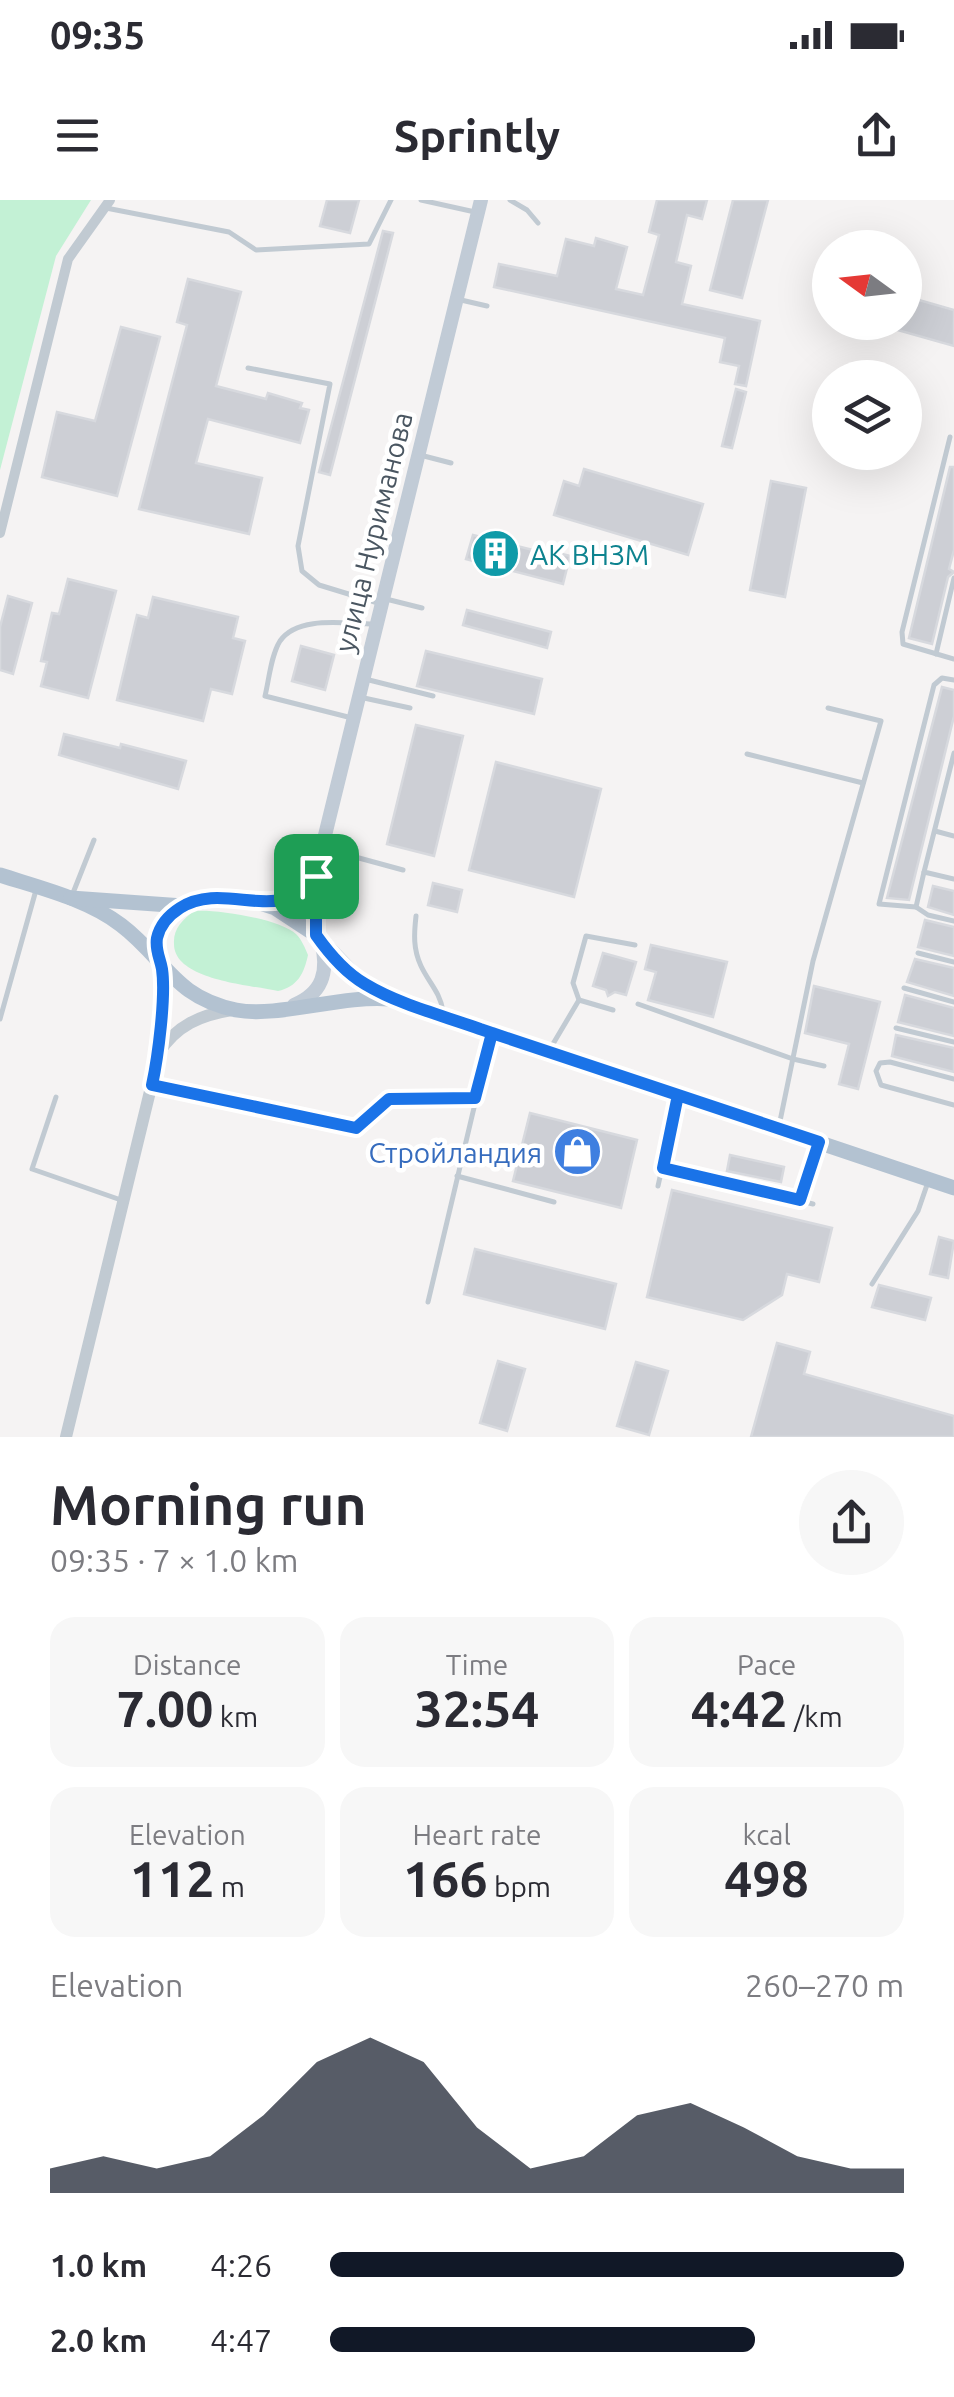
<!DOCTYPE html>
<meta charset="utf-8">
<style>
body{margin:0;font-family:Ubuntu,sans-serif;background:#f7f7f7;color:#2b2b33;height:100vh;display:flex;flex-direction:column;font-size:38px;white-space:nowrap}
*{box-sizing:border-box;margin:0}
p{font-size:32px;color:#7c7c81}
.icon{flex:none;width:55px;height:55px;fill:none;stroke:currentColor;stroke-width:2;stroke-linecap:round;stroke-linejoin:round}
.map{position:relative;height:1237px;overflow:hidden}
.sheet{display:flex;flex-direction:column;background:#fff;flex:1}
.sheet>*{flex:none}
.needle{width:65px;rotate:285deg}
.buttons{position:absolute;left:812px;top:30px;display:grid;gap:20px}
.buttons a{display:grid;place-items:center;width:110px;height:110px;border-radius:50%;background:#fff;box-shadow:0 10px 40px #0002;font-size:50px}
.pin{position:absolute;display:grid;place-items:center;width:85px;height:85px;color:#fff;margin:-42px;border-radius:20px;box-shadow:0 5px 15px #0006}
.round{display:grid;place-items:center;flex:none;width:105px;height:105px;border-radius:52px;background:#f7f7f7}
.headline{display:flex;align-items:center;justify-content:space-between;height:170px;padding:0 50px}
h1{font-size:55px;font-weight:700;line-height:75px}
.figures{display:grid;grid-template-columns:repeat(3,1fr);gap:15px;height:170px;padding:10px 50px}
.figures div{display:grid;align-content:center;border-radius:25px;background:#f7f7f7;text-align:center}
.figures b{font-size:50px;font-weight:700}
.figures small{font-size:28px;font-weight:400}
.figures p{font-size:28px}
.chart{height:280px;padding:20px 50px}
.chart p{display:flex;justify-content:space-between}
.chart svg{width:100%;height:180px;margin-top:10px;fill:#111827;opacity:.7}
ul{padding:0 50px;list-style:none;font-size:32px}
li{display:grid;grid-template-columns:160px 120px 1fr;align-items:center;height:75px}
li i{height:25px;border-radius:12px;background:#111827}
.status{display:flex;justify-content:space-between;align-items:center;height:70px;padding:0 50px;background:#fff;direction:ltr}
.status svg{height:28px;fill:currentColor}
header{display:flex;justify-content:space-between;align-items:center;height:130px;padding:0 50px;background:#fff;font-size:45px;font-weight:700}
.map>svg:first-child{display:block}
.green{fill:#c3f1d5}
.building{fill:#cdcfd5;stroke:#d7d9de;stroke-width:2.5}
.lines{fill:none;stroke-linecap:round;stroke-linejoin:round}
.service{stroke:#c1cad2;stroke-width:5}
.minor{stroke:#c1cad2;stroke-width:10}
.tertiary{stroke:#c1cad2;stroke-width:12}
.secondary{stroke:#c1cbd6;stroke-width:14}
.primary{stroke:#b3c2d1;stroke-width:15}
.route-casing{stroke:#fff;stroke-width:20}
.route{stroke:#1a73e8;stroke-width:12}
.labels{text-anchor:middle;dominant-baseline:central;stroke-width:9;stroke-linejoin:round;paint-order:stroke}
.street-label{font-size:28px;fill:#4a5661;stroke:#fff}
.culture-label{font-size:28px;fill:#0d838f;stroke:#fff;text-anchor:start}
.shop-label{font-size:28px;fill:#366cbe;stroke:#fff;text-anchor:end}
</style>
<div class="status"><b>09:35</b><svg viewBox="0 0 49 12"><path d="M0 12V9h3v3zM5 12V6h3v6zM10 12V3h3v9zM15 12V0h3v12zM26 1h20v11H26zM47 4h2v5h-2z"/></svg></div>
<header><svg class="icon" aria-label="menu" viewBox="0 0 24 24"><path d="M4 6h16M4 12h16M4 18h16"/></svg>Sprintly<svg class="icon" aria-label="share" viewBox="0 0 24 24"><path d="M12 15V3M7 8l5-5 5 5M5 13v7h14v-7"/></svg></header>
<div class="map">
<svg width="954" height="1237" viewBox="0 0 954 1237">
<rect width="100%" height="100%" fill="#f5f3f3"/>
<!-- green -->
<g class="green">
<polygon points="0,0 91,0 56,56 0,270"/>
<path d="M194,711C216,709 280,719 296,734C302,740 305,748 308,755C304,774 297,787 278,791C250,785 174,780 174,744C173,729 182,720 194,711Z"/>
</g>
<!-- building -->
<g class="building">
<polygon points="327,0 359,0 350,33 320,26"/>
<polygon points="657,0 707,0 702,19 687,15 676,62 691,66 682,104 760,121 746,186 735,184 739,166 720,162 725,138 494,87 499,64 557,76 566,39 594,46 596,38 627,47 616,89 643,95 659,35 649,32"/>
<polygon points="733,0 768,0 742,98 710,90"/>
<polygon points="383,31 393,33 330,275 319,272"/>
<polygon points="188,79 241,92 216,186 266,199 268,193 302,203 300,208 309,210 300,243 208,219 196,263 262,278 249,334 139,309 187,125 177,122"/>
<polygon points="905,96 954,110 954,146 880,125 880,122 905,122"/>
<polygon points="121,127 160,137 117,296 42,277 57,212 95,221"/>
<polygon points="736,189 746,192 732,248 722,246"/>
<polygon points="950,267 954,267 954,350 949,369 954,372 948,377 932,444 909,438"/>
<polygon points="584,269 703,304 688,355 554,315 564,281 579,286"/>
<polygon points="771,281 806,288 785,397 750,390"/>
<polygon points="473,335 541,352 542,349 570,356 563,384 466,359"/>
<polygon points="68,379 116,391 88,498 41,486 47,462 41,461 52,413 59,414"/>
<polygon points="8,396 32,403 13,474 0,470 0,427"/>
<polygon points="153,397 238,417 233,438 245,441 232,494 211,489 203,521 117,500 137,415 148,418"/>
<polygon points="467,410 551,432 547,448 463,425"/>
<polygon points="301,446 334,455 325,490 292,481"/>
<polygon points="426,451 542,479 534,514 417,486"/>
<polygon points="942,487 954,490 954,516 909,700 887,698"/>
<polygon points="416,525 463,536 434,656 387,644"/>
<polygon points="64,534 120,548 121,544 186,561 178,589 59,555"/>
<polygon points="496,562 601,589 574,697 469,670"/>
<polygon points="433,683 462,690 457,712 428,705"/>
<polygon points="933,686 954,691 954,715 928,707"/>
<polygon points="925,720 954,727 954,756 918,747"/>
<polygon points="651,745 727,762 713,817 648,800 656,772 645,769"/>
<polygon points="603,753 636,762 626,795 615,792 608,796 606,790 593,786"/>
<polygon points="915,759 954,768 954,796 907,782"/>
<polygon points="814,786 880,802 858,889 839,884 849,844 805,833"/>
<polygon points="905,795 954,808 954,836 898,822"/>
<polygon points="896,835 954,848 954,872 892,856"/>
<polygon points="530,913 637,940 621,1008 513,981"/>
<polygon points="730,955 784,967 781,982 727,971"/>
<polygon points="672,990 832,1028 819,1082 787,1074 782,1095 743,1120 647,1097"/>
<polygon points="939,1037 954,1041 948,1078 930,1074"/>
<polygon points="475,1049 616,1084 605,1129 464,1094"/>
<polygon points="879,1085 931,1098 925,1120 872,1107"/>
<polygon points="777,1143 810,1152 804,1174 954,1216 954,1237 751,1237"/>
<polygon points="498,1161 525,1169 507,1231 480,1223"/>
<polygon points="636,1162 668,1171 649,1235 617,1226"/>
</g>
<g class="lines">
<!-- service -->
<g class="service">
<polyline points="421,0 475,12"/>
<polyline points="510,0 527,10 538,23"/>
<polyline points="106,8 229,32 256,50 369,44 391,0"/>
<polyline points="461,100 487,106"/>
<polyline points="248,168 330,184 298,346 302,371 319,385 378,403"/>
<polyline points="950,237 902,432 903,444 954,459"/>
<polyline points="420,255 451,263"/>
<polyline points="386,399 422,408"/>
<polyline points="936,454 954,378"/>
<polyline points="365,479 433,496"/>
<polyline points="364,498 410,508"/>
<path d="M352,518L265,496C269,480 271,455 280,441C298,415 346,424 373,424"/>
<polyline points="954,553 924,672 954,679"/>
<polyline points="747,554 863,583"/>
<polyline points="935,631 954,636"/>
<polyline points="326,649 403,670"/>
<polyline points="924,672 916,707 928,715 954,721"/>
<polyline points="73,693 94,640"/>
<polyline points="916,707 879,704 934,485 942,478 954,480"/>
<path d="M416,716C414,734 413,749 421,766C429,783 440,792 443,811"/>
<polyline points="918,753 954,762"/>
<polyline points="904,788 954,802"/>
<polyline points="579,800 613,810"/>
<polyline points="638,804 793,859 824,866"/>
<polyline points="0,819 36,690"/>
<polyline points="896,828 954,842"/>
<polyline points="550,849 579,800 573,783 586,736 635,745"/>
<polyline points="954,879 890,862 880,863 876,871 881,885 954,905"/>
<polyline points="155,885 356,928 389,899 475,898"/>
<polyline points="56,897 32,969 121,1000"/>
<polyline points="779,926 813,761 881,521 828,508"/>
<polyline points="663,968 813,1004"/>
<polyline points="457,976 554,1002"/>
<polyline points="658,986 678,896"/>
<polyline points="800,1000 818,945"/>
<polyline points="872,1084 918,1011 928,982"/>
<polyline points="428,1102 491,836"/>
</g>
<!-- minor -->
<polyline class="minor" points="0,333 68,59 110,0"/>
<!-- tertiary -->
<g class="tertiary">
<path d="M158,854C176,825 201,815 232,810"/>
<polyline points="66,1237 154,875 162,767"/>
</g>
<!-- secondary -->
<g class="secondary">
<polyline points="262,702 297,697 315,677"/>
<polyline points="316,735 315,676 481,0"/>
<path d="M158,757C155,733 164,720 183,706"/>
<path d="M294,805C323,793 329,771 321,742"/>
</g>
<!-- primary -->
<g class="primary">
<path d="M0,675C40,688 87,699 121,725C166,759 173,797 236,810C278,818 342,795 389,799"/>
<polyline points="71,698 183,706 220,698 254,701 275,708 316,735 361,782 393,799 954,988"/>
</g>
</g>
<g class="lines">
<defs>
<path id="route" d="M316,676C280,728 226,679 180,708C169,715 160,725 157,738C155,750 160,758 162,769C166,797 158,857 152,885L356,928L389,899L475,898L492,833C601,869 710,906 819,942L800,1000L663,968L678,895C612,873 546,851 480,829C441,815 400,805 365,784C346,773 328,752 316,735V676"/>
</defs>
<!-- route casing -->
<use href="#route" class="route-casing"/>
<!-- route -->
<use href="#route" class="route"/>
</g>
<!-- icons -->
<defs>
<symbol id="building-disc" viewBox="-11 -11 22 22"><circle r="9.5" fill="#0f9aa8" stroke="#fff"/><path d="M-4-6H4V6H1V3H-1V6H-4ZM-2.5-4.3h1.7v1.8h-1.7ZM.8-4.3h1.7v1.8H.8ZM-2.5-1h1.7V.8h-1.7ZM.8-1h1.7V.8H.8Z" fill="#fff"/></symbol>
<symbol id="shop-disc" viewBox="-11 -11 22 22"><circle r="9.5" fill="#3f7fe0" stroke="#fff"/><path d="M-5-2.5h2.3a2.7 3.5 0 0 1 5.4 0H5L5.5 6h-11ZM-1.5-2.5h3a1.5 2.3 0 0 0-3 0Z" fill="#fff"/></symbol>
</defs>
<g fill-rule="evenodd">
<use href="#building-disc" x="468" y="326" width="55" height="55"/>
<use href="#shop-disc" x="550" y="924" width="55" height="55"/>
</g>
<g class="labels">
<!-- street labels -->
<g class="street-label">
<text transform="translate(373 332) rotate(-76)">улица Нуриманова</text>
</g>
<!-- culture labels -->
<g class="culture-label">
<text x="530" y="354">АК ВНЗМ</text>
</g>
<!-- shop labels -->
<g class="shop-label">
<text x="542" y="952">Стройландия</text>
</g>
</g>
</svg>
<div class="buttons">
<a><svg class="needle" viewBox="-14 -14 28 28"><path d="M0-13l5 13h-10z" fill="#e53935"/><path d="M0 13l5-13h-10z" fill="#7c7c81"/></svg></a>
<a><svg class="icon" aria-label="layers" viewBox="0 0 24 24"><path d="M12 4l9 5-9 5-9-5zM3 14l9 5 9-5"/></svg></a>
</div>
<div class="pin" style="left:316px;top:676px;background:#1e9e55"><svg class="icon" aria-label="arrive" viewBox="0 0 24 24"><path d="M6 21V4h12l-3 4 3 4H6"/></svg></div>
</div>
<section class="sheet">
<div class="headline"><div><h1>Morning run</h1><p>09:35 · 7 × 1.0 km</p></div><a class="round"><svg class="icon" aria-label="share" viewBox="0 0 24 24"><path d="M12 15V3M7 8l5-5 5 5M5 13v7h14v-7"/></svg></a></div>
<div class="figures">
<div><p>Distance</p><b>7.00<small> km</small></b></div>
<div><p>Time</p><b>32:54</b></div>
<div><p>Pace</p><b>4:42<small> /km</small></b></div>
</div>
<div class="figures">
<div><p>Elevation</p><b>112<small> m</small></b></div>
<div><p>Heart rate</p><b>166<small> bpm</small></b></div>
<div><p>kcal</p><b>498</b></div>
</div>
<div class="chart"><p><span>Elevation</span>260–270 m</p>
<svg viewBox="0 0 160 44" preserveAspectRatio="none"><path d="M0 44V38L10 35L20 38L30 35L40 25L50 12L60 6L70 12L80 28L90 38L100 35L110 25L120 22L130 28L140 35L150 38L160 38V44z"/></svg>
</div>
<ul>
<li><b>1.0 km</b>4:26<i style="width:100%"></i></li>
<li><b>2.0 km</b>4:47<i style="width:74%"></i></li>
</ul>
</section>
